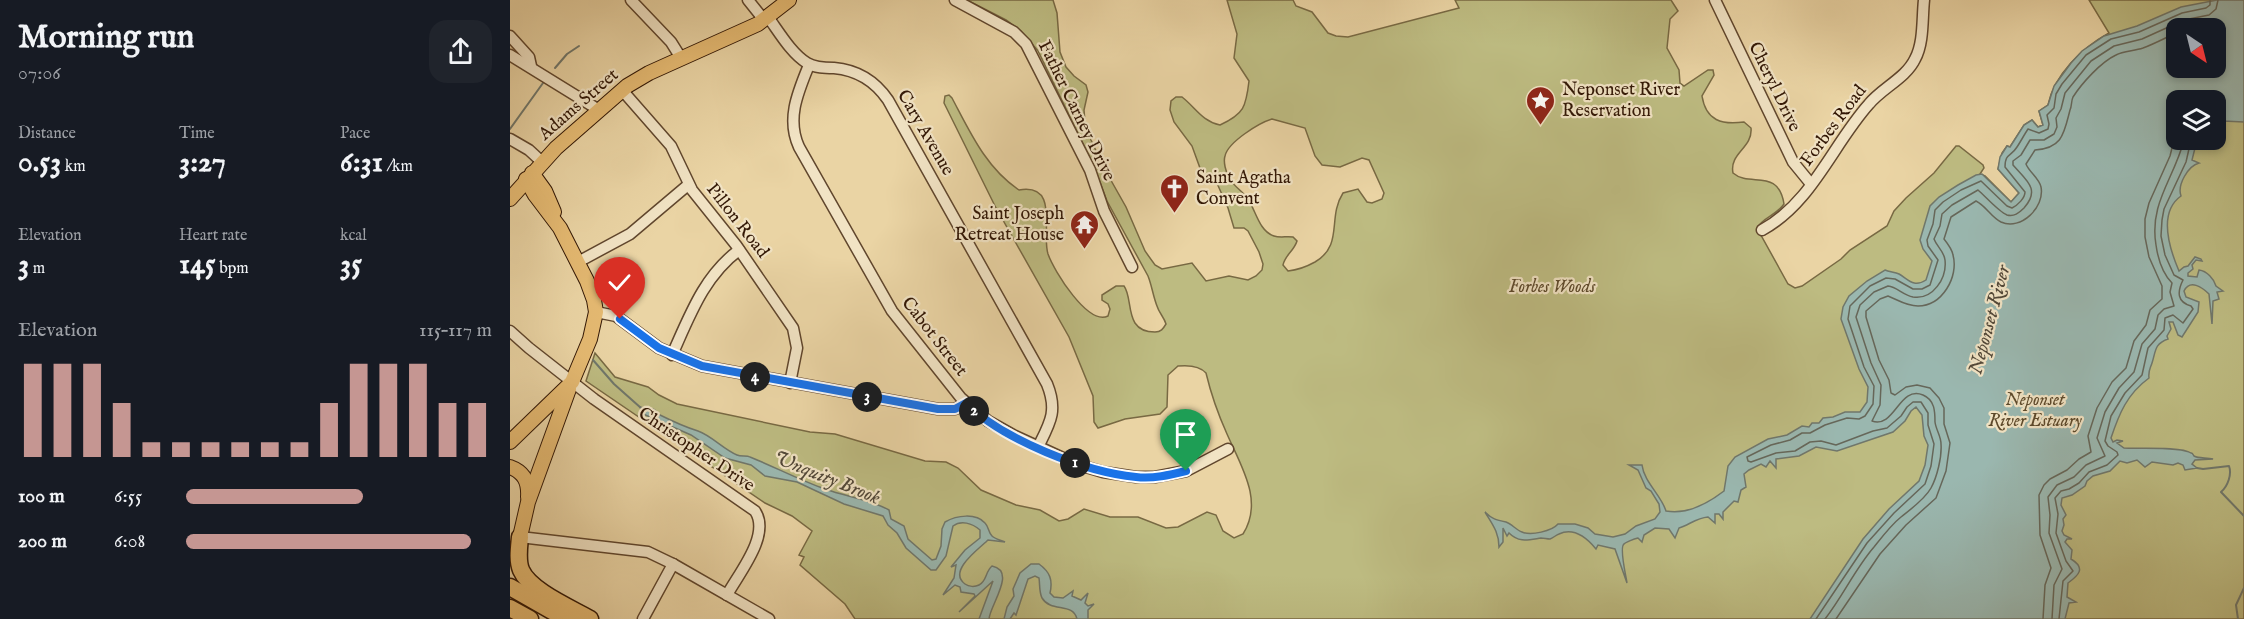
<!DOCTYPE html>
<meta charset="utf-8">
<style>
body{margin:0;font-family:"IM FELL English",serif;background:#20242c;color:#f1f3f6;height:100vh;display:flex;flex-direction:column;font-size:22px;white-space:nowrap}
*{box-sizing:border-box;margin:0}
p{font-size:20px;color:#9ea1a6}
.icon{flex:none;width:33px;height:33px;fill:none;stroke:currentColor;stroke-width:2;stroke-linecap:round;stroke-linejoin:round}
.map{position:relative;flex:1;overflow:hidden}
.drawer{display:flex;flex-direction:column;background:#171b24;width:510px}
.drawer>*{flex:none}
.needle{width:39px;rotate:145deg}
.buttons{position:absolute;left:1656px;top:18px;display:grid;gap:12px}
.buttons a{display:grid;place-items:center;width:60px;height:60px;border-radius:12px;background:#171b24;box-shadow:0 3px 9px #0003;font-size:30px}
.pin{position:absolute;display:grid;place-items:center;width:51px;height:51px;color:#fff;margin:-62px -26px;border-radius:50% 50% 50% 0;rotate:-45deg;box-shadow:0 0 6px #0007}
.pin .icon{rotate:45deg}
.km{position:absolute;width:30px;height:30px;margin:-15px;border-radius:50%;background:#222;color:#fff;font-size:16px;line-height:30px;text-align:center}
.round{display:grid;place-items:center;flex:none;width:63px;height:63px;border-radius:18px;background:#20242c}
.overview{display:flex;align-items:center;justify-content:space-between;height:102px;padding:0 18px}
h1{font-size:33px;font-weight:800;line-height:45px}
.metrics{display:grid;grid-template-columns:repeat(3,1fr);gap:9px;height:102px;padding:6px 18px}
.metrics div{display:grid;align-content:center}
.metrics b{font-size:30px;font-weight:800}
.metrics small{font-size:16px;font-weight:400}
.metrics p{font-size:16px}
.chart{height:168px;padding:12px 18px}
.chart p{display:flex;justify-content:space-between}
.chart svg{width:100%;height:108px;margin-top:6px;stroke:#c59692;stroke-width:6}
ul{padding:0 18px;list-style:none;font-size:20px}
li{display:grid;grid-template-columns:96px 72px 1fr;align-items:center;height:45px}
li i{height:15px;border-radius:8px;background:#c59692}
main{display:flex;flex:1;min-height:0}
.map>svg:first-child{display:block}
.green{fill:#bdbb81;stroke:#786943;stroke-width:1.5;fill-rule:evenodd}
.water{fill:#9ab7af;stroke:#70776b;stroke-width:1.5;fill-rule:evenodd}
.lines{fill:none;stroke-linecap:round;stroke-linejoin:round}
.shore{stroke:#66675a;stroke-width:1.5}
.stream{stroke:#70776b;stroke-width:2}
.minor-casing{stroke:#60462d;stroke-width:13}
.major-casing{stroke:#321705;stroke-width:16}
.highway-casing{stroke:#321705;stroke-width:19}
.minor{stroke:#f1e3c4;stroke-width:10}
.major{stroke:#e5ba72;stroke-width:14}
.highway{stroke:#e5ba72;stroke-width:16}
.route-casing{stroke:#fff;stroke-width:12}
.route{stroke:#1a73e8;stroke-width:8}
.labels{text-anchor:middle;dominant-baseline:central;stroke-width:4.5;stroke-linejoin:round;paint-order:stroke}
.street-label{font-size:18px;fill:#321705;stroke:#f1e3c4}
.poi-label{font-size:18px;fill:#321705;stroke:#f1e3c4;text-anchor:start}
.park-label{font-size:18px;font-style:italic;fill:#5c482a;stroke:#f1e3c4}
.water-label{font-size:20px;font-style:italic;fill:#514738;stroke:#f1e3c4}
</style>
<main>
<section class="drawer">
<div class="overview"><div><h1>Morning run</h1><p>07:06</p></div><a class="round"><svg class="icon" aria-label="share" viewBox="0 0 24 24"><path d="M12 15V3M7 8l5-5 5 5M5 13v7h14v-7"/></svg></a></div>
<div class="metrics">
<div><p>Distance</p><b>0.53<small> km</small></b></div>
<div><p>Time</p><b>3:27</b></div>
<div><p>Pace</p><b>6:31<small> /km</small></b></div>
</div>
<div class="metrics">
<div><p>Elevation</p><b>3<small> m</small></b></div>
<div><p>Heart rate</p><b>145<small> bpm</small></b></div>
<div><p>kcal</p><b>35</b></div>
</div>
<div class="chart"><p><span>Elevation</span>115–117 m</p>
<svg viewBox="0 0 160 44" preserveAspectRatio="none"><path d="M5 44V6M15 44V6M25 44V6M35 44V22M45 44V38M55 44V38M65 44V38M75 44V38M85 44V38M95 44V38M105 44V22M115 44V6M125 44V6M135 44V6M145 44V22M155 44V22"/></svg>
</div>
<ul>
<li><b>100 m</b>6:55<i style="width:58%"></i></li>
<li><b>200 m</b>6:08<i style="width:93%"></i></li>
</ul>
</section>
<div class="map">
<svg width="1734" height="619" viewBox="0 0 1734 619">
<rect width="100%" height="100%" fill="#ead4a4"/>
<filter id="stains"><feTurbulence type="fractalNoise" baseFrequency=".00333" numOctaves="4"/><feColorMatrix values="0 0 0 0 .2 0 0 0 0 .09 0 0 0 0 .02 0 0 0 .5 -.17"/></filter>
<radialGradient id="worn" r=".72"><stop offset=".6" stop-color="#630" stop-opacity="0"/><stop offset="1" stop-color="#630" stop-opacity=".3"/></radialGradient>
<!-- green -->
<path class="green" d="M457,0H543L547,13L550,52L556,67L564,76L576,85L578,92L574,110L575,122L581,140L594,168L616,207L635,251L645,265L652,269L682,263L696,281L719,276L738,280L746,276L752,270L753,264L749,252L738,231L734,228H724L718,208L706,181L695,174L690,168L682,146L664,122L660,110L661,101L666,97H672C686,108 692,121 710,125C734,114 736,107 739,81L724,58L727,34L717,0H783L786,6L802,12L818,33L826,36L838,37L949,8L945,0H1161L1168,11L1160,19L1157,48L1169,70L1170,83L1174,86L1198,70H1203L1204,75L1192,96C1196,121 1212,125 1234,122L1241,128C1243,148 1219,153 1223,173C1240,188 1268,167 1274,204C1267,215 1253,217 1247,228L1278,284L1285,288L1292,286L1331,259L1340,250L1377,226L1384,211L1396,198L1424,173L1446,146H1449L1473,165L1474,168L1470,174L1475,176L1501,202L1509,193L1488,169L1492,153L1497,146L1500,147L1514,125L1522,120L1528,127L1533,125L1529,111L1538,105C1544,75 1572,48 1599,33L1579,0H1734V619H345L335,604L290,565L294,557L289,555L302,531L282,516L255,503L76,381L85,353L105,377L138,387L149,395L167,404L300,432L325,434L415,461L436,462L448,468L471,490L506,505L530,510L549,521L558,519L574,509L600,517H628L656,528L668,527L697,512L706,515L713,531L724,538L733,534C754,501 731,466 717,434C708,414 701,394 696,373C689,365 678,365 668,366L658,375L657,407L650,414L615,419L588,428L584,422L583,396L559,337L485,206L434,103L435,96L439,95L442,98C460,132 476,168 509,190C550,183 531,232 538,254C544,271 578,326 598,316L600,309L598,304L592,300V295L606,286H614C624,299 613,332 645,332C651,332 653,329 656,324C654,317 649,313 647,306C643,296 642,286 638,276L597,201L585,169L528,51L511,31L496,20ZM1666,28H1706V68H1666ZM1666,100H1706V140H1666ZM762,119L795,128L805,156L812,165L830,167L852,158L859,160L874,193L872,199L862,203L857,202L848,189L833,193C817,218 834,245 805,262C796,267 788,270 778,271L773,265C775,255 784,251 787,241L783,237C777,236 770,238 764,236C749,231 746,211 738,199C733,191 724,187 719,178C716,172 713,162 715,156C718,142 749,123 762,119Z"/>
<!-- water -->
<g class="water">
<path d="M1707,0H1734V122L1713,121L1706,118V100H1666V140H1687L1682,160L1689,163C1678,166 1667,185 1671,196C1647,213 1660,250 1669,271L1674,267L1678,266L1685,257L1691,259L1692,261L1686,260L1682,265L1683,269L1678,273V276L1687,277L1689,270C1697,271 1704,279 1706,286L1713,291L1707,292L1709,299L1703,301L1702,324L1699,294C1692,287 1680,279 1674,291L1676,297L1689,302L1688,312L1672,337L1668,335L1663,322H1659L1661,329L1657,336L1658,339C1644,344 1646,351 1642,363C1640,369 1638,371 1639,378C1617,394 1609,414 1601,438L1603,442L1607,440L1613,441L1607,443L1614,448C1627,449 1671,446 1681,453C1683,453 1683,455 1684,456C1689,459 1697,457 1703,459L1685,460L1682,464L1687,468L1675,470L1673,465L1668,463L1663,465L1642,462L1635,467L1627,460L1617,463L1610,461L1600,471L1583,476L1577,481L1575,486L1562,495L1552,498L1551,505L1556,515L1553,519L1554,525L1552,531L1554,535L1562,539H1557L1555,542L1562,550L1561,559C1576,568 1569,575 1558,583L1557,597L1566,602L1559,603L1555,619H1300L1353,539L1379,509L1409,481L1415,465L1418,445L1414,436L1412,415L1406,407L1401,411L1395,421L1383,432L1327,451L1306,447L1289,456L1266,459V468L1260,461L1256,467L1251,464L1239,470L1234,474L1236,487L1231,490L1228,502L1224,501L1213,512V519L1209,514H1205V523L1198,517C1186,518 1179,525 1169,528L1165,538L1159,529L1145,528L1134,535L1132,542L1128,538C1124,539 1116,542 1114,544C1109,547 1116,576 1117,583L1105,549L1088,545L1086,549C1077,538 1064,527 1049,534C1046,535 1043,538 1040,539C1037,539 1034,538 1031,538C1018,540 1009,543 999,533L997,536L993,528V542L989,547C989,532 982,524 975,512C982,519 986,520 996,522C1002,524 1006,530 1012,532C1021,536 1042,531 1048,524H1065L1078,528L1085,534L1103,537L1115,534L1126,526L1145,519L1150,512L1149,504L1141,491L1136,488L1128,470L1119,465H1132C1134,482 1151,495 1156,511C1177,515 1197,504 1214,491L1218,466L1225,457L1258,439L1277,435L1292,426L1299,427L1302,423H1309L1313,418L1323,417L1335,412H1350L1357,402L1358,387L1349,369L1331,319L1333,307L1339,296L1357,281L1375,270C1379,272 1385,272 1389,274C1399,280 1404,288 1416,280L1422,261L1413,249L1410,240L1420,206L1429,197L1448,185L1466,175L1472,174L1501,202L1509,193L1488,169L1490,157L1497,146L1500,147L1514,125L1522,120L1528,127L1533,125L1529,111L1538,105L1544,86L1561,63L1572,51L1594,36L1627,26L1671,7ZM1666,28H1706V68H1666Z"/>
<path d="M130,407C135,409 138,408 143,409C146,410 147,413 150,415C162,421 175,427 188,431C202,436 213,449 227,455C231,457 237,455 240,457C265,467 289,480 315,489C337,497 360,499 379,510L381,519L394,526L398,539L422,560L426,559L431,546L432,529L435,522C447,515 466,513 475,523C479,527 478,532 482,536C485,539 491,540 495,542L478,540C470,548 437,571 455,584C459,587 465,587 469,585C477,581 475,572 482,566C507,571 480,605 479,619H469L483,581L449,612L465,596L464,594L451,592L450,587L445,585L433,595L444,578L446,565L441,567L455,550L470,538V530C462,523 451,520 443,526L436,556L426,570H421L396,548L387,533L378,525L373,516L334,504L287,482L255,476L241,465L215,458L181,435L133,414Z"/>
<path d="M521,564H529C540,572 543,580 540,593L544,597L553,598L563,591L562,596L571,600L578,593L575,603L578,606L584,604L578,610V619H567C563,602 541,613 532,598C529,592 530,585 529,578L525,576L518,579L506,615L504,613L500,619H494L497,607L504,596L503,589L510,573Z"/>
</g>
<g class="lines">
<!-- shore -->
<g class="shore">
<path d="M1306,619L1357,543L1384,513L1415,484L1421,466L1424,444L1418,425V413L1411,402H1403L1397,407L1391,416L1377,428L1363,431L1326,445L1311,441L1300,442L1285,451L1266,453L1241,462L1238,461L1237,457L1261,445L1280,440L1292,433H1300L1315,425L1337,418L1349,419L1355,416L1363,404L1364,386L1354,367L1338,319L1340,306L1360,286L1376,278L1385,279L1403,289H1412L1420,285L1428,260L1418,246L1417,240L1423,224L1425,210L1433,202L1451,190L1471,181L1497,206L1502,208C1508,205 1515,198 1515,192L1495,167C1495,153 1501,157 1507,147C1511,141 1514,135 1518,129L1529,133L1538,129L1539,124L1537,115L1544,108L1546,94L1552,84L1576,55L1601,39L1629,32L1672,13L1696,8L1700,5V0"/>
<path d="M1315,619C1333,596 1345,569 1364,547C1372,537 1381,525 1391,517C1401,509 1415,499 1421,488C1427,477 1432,457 1431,444C1431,436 1426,430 1425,422C1425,412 1425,400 1413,395C1389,385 1385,429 1362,421L1370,405L1371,385L1361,363L1346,317L1350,305L1364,292L1378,286C1387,287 1393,295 1403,297C1423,300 1437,278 1435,260C1434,251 1427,247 1424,239L1430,226L1432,214L1442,205L1468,190C1475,196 1489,212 1497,215C1504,217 1509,213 1514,208C1531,189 1516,180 1503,165V161L1511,155L1520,140H1534L1544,134L1547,127L1546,118L1551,109L1555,93L1581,61L1604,46L1632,39L1674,20L1699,15L1706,9L1708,0"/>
<path d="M1326,619L1370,554L1396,525L1426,498L1436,471L1440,443L1434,424V408L1429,398L1420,388L1407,385L1396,387L1385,395L1381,393L1379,380L1369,360L1356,317V311L1370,299L1378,296C1388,300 1396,306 1408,306C1432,306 1449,277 1443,255C1442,249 1438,244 1434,239L1441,217L1466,201C1476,206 1481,217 1491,222C1511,231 1535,207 1531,187C1529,178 1519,172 1516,164L1525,150C1553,148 1554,133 1560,110C1562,106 1561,101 1563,97C1572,83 1591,62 1606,55C1613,51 1624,51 1633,48C1644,44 1655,38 1666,33"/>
<polyline points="1533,619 1535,585 1541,568 1530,535 1529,495 1534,485 1540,479 1557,470 1569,459 1581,452 1578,436 1587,408 1602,382 1616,368 1624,341 1636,325 1640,310 1652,299 1652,286 1639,257 1635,237 1635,219 1639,203 1660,156 1666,132"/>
<path d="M1542,619L1544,585L1552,569L1539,533L1540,515L1538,497L1547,485L1564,477L1576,465L1595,456L1587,438L1595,412L1609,388L1624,372L1632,344L1645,329L1648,315L1654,309L1664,306L1660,292L1662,283C1652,273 1648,259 1646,245C1639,203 1664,179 1674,140"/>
<path d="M1549,619L1553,581L1563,571L1556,561L1546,533L1548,514L1545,498L1551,491L1559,489L1569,483L1579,472L1597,465L1608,455L1607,452L1598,446L1595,441L1601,416L1615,393L1632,375L1638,348L1654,330L1655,318L1663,315L1673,323L1683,309L1681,306C1667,302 1667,292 1673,280L1664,275L1655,255L1651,236L1652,220L1654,209L1676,162L1681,140"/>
</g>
<!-- stream -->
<g class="stream">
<polyline points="45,68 57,54 69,46"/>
<polyline points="0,129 33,83"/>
<polyline points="83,360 104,384 131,408"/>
<path d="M1687,468L1693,469L1719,466C1722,474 1718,486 1711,492L1734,516"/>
<polyline points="1728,619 1726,605 1734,588"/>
</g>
<defs>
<g id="minor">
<polyline points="121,0 161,42 171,58"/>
<polyline points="238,0 254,20"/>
<polyline points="445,0 504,32 516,44 580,170 594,211 622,267"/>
<polyline points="1205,0 1283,162 1301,184"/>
<path d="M258,17C269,32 281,53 297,63C305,68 315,68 324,68C347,70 365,81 378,100L537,384C548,411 540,423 528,447"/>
<polyline points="0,36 19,57 21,66"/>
<polyline points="0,55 89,110"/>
<path d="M299,65C288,92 276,119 289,147L382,311L451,398L478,421L503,435L566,464L593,472L626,477H645L676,471L718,449"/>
<polyline points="112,90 161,146 182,190 226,245 283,328 287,348 280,383"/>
<polyline points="0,139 19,150 32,162"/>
<path d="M1252,230C1302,203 1323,144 1359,104C1372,88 1396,78 1405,59C1414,43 1412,18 1414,0"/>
<polyline points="68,262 120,234 178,185"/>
<polyline points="86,312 106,316 149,348 192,366 428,409 445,409 456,403"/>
<path d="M0,331L19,348L84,399L245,511C261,535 229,573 217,595"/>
<path d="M162,355C180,315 194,276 229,250"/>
<polyline points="10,537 138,552 163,564 259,619"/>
<polyline points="133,619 163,564"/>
</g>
<g id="major">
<polyline points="22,173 35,191 44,212"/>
<polyline points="0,199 46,148 117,86 139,73 248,24 279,0"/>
<polyline points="0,442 62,382 80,339 86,312 84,300 77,281 50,228 25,195 16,179"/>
<path d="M0,467C14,472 19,482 18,497"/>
<polyline points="10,537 18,502 59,389"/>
</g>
<g id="highway">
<path d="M10,537C9,548 7,560 11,570C20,591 61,608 80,619"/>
<polyline points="0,587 56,619"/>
<polyline points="0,608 20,619"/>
</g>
</defs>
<!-- minor casing -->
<use href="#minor" class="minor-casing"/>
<!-- major casing -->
<use href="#major" class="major-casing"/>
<!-- highway casing -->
<use href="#highway" class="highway-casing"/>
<!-- minor -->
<use href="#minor" class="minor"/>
<!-- major -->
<use href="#major" class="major"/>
<!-- highway -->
<use href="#highway" class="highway"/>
</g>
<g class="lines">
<defs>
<path id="route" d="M110,319L149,348L192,366L428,409H445L456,403C493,440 575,472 626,477C643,479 660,475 676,471"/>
</defs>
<!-- route casing -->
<use href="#route" class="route-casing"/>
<!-- route -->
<use href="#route" class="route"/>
</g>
<!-- icons -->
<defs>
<symbol id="sight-pin" viewBox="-11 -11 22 30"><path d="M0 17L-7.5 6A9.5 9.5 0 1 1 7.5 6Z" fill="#8f2418" stroke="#f1e3c4"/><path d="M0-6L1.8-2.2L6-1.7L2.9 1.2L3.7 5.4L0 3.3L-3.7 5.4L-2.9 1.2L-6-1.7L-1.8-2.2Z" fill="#fff"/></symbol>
<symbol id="church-pin" viewBox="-11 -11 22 30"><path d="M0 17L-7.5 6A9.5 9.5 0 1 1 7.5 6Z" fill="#8f2418" stroke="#f1e3c4"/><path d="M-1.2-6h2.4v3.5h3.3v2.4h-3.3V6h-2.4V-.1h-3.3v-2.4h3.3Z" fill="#fff"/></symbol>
<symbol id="temple-pin" viewBox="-11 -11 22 30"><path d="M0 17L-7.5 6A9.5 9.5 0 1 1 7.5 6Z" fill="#8f2418" stroke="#f1e3c4"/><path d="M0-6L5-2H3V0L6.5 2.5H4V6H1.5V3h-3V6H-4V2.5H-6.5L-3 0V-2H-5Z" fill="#fff"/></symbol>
</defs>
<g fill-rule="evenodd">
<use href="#sight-pin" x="1014" y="84" width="33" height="45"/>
<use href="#church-pin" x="648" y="172" width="33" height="45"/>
<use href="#temple-pin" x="558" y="208" width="33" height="45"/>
</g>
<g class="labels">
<!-- street labels -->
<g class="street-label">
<text transform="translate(1264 87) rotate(64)">Cheryl Drive</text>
<text transform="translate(69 105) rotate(-41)">Adams Street</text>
<text transform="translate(566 111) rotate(64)">Father Carney Drive</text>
<text transform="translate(1324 126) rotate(-53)">Forbes Road</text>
<text transform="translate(415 133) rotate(60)">Cary Avenue</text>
<text transform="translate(227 221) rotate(52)">Pillon Road</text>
<text transform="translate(424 337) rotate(52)">Cabot Street</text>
<text transform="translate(186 450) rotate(34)">Christopher Drive</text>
</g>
<!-- poi labels -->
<g class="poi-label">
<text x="1052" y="90">Neponset River<tspan x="1052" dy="21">Reservation</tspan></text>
<text x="686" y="178">Saint Agatha<tspan x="686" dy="21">Convent</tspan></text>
<text x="554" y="214" text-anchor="end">Saint Joseph<tspan x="554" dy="21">Retreat House</tspan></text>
</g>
<!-- park labels -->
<g class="park-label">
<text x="1042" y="287">Forbes Woods</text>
<text x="1525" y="400">Neponset<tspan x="1525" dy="21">River Estuary</tspan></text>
</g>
<!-- water labels -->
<g class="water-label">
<text transform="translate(1480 320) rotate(-75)">Neponset River</text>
<text transform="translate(317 478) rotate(22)">Unquity Brook</text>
</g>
</g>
<rect width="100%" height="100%" filter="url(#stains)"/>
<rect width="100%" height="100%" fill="url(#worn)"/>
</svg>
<div class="buttons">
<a><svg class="needle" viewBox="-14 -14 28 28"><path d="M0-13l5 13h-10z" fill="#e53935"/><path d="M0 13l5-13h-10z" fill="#9ea1a6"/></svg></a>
<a><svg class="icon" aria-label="layers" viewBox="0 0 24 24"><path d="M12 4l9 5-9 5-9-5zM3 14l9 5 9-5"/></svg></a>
</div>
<div class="pin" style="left:676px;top:471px;background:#1e9e55"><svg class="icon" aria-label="arrive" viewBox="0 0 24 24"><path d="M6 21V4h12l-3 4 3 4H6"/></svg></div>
<div class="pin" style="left:110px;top:319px;background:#d93025"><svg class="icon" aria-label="check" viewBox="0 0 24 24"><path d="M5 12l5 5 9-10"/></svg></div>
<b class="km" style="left:565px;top:463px">1</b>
<b class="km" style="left:464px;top:411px">2</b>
<b class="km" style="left:357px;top:397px">3</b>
<b class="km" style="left:245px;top:377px">4</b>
</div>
</main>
